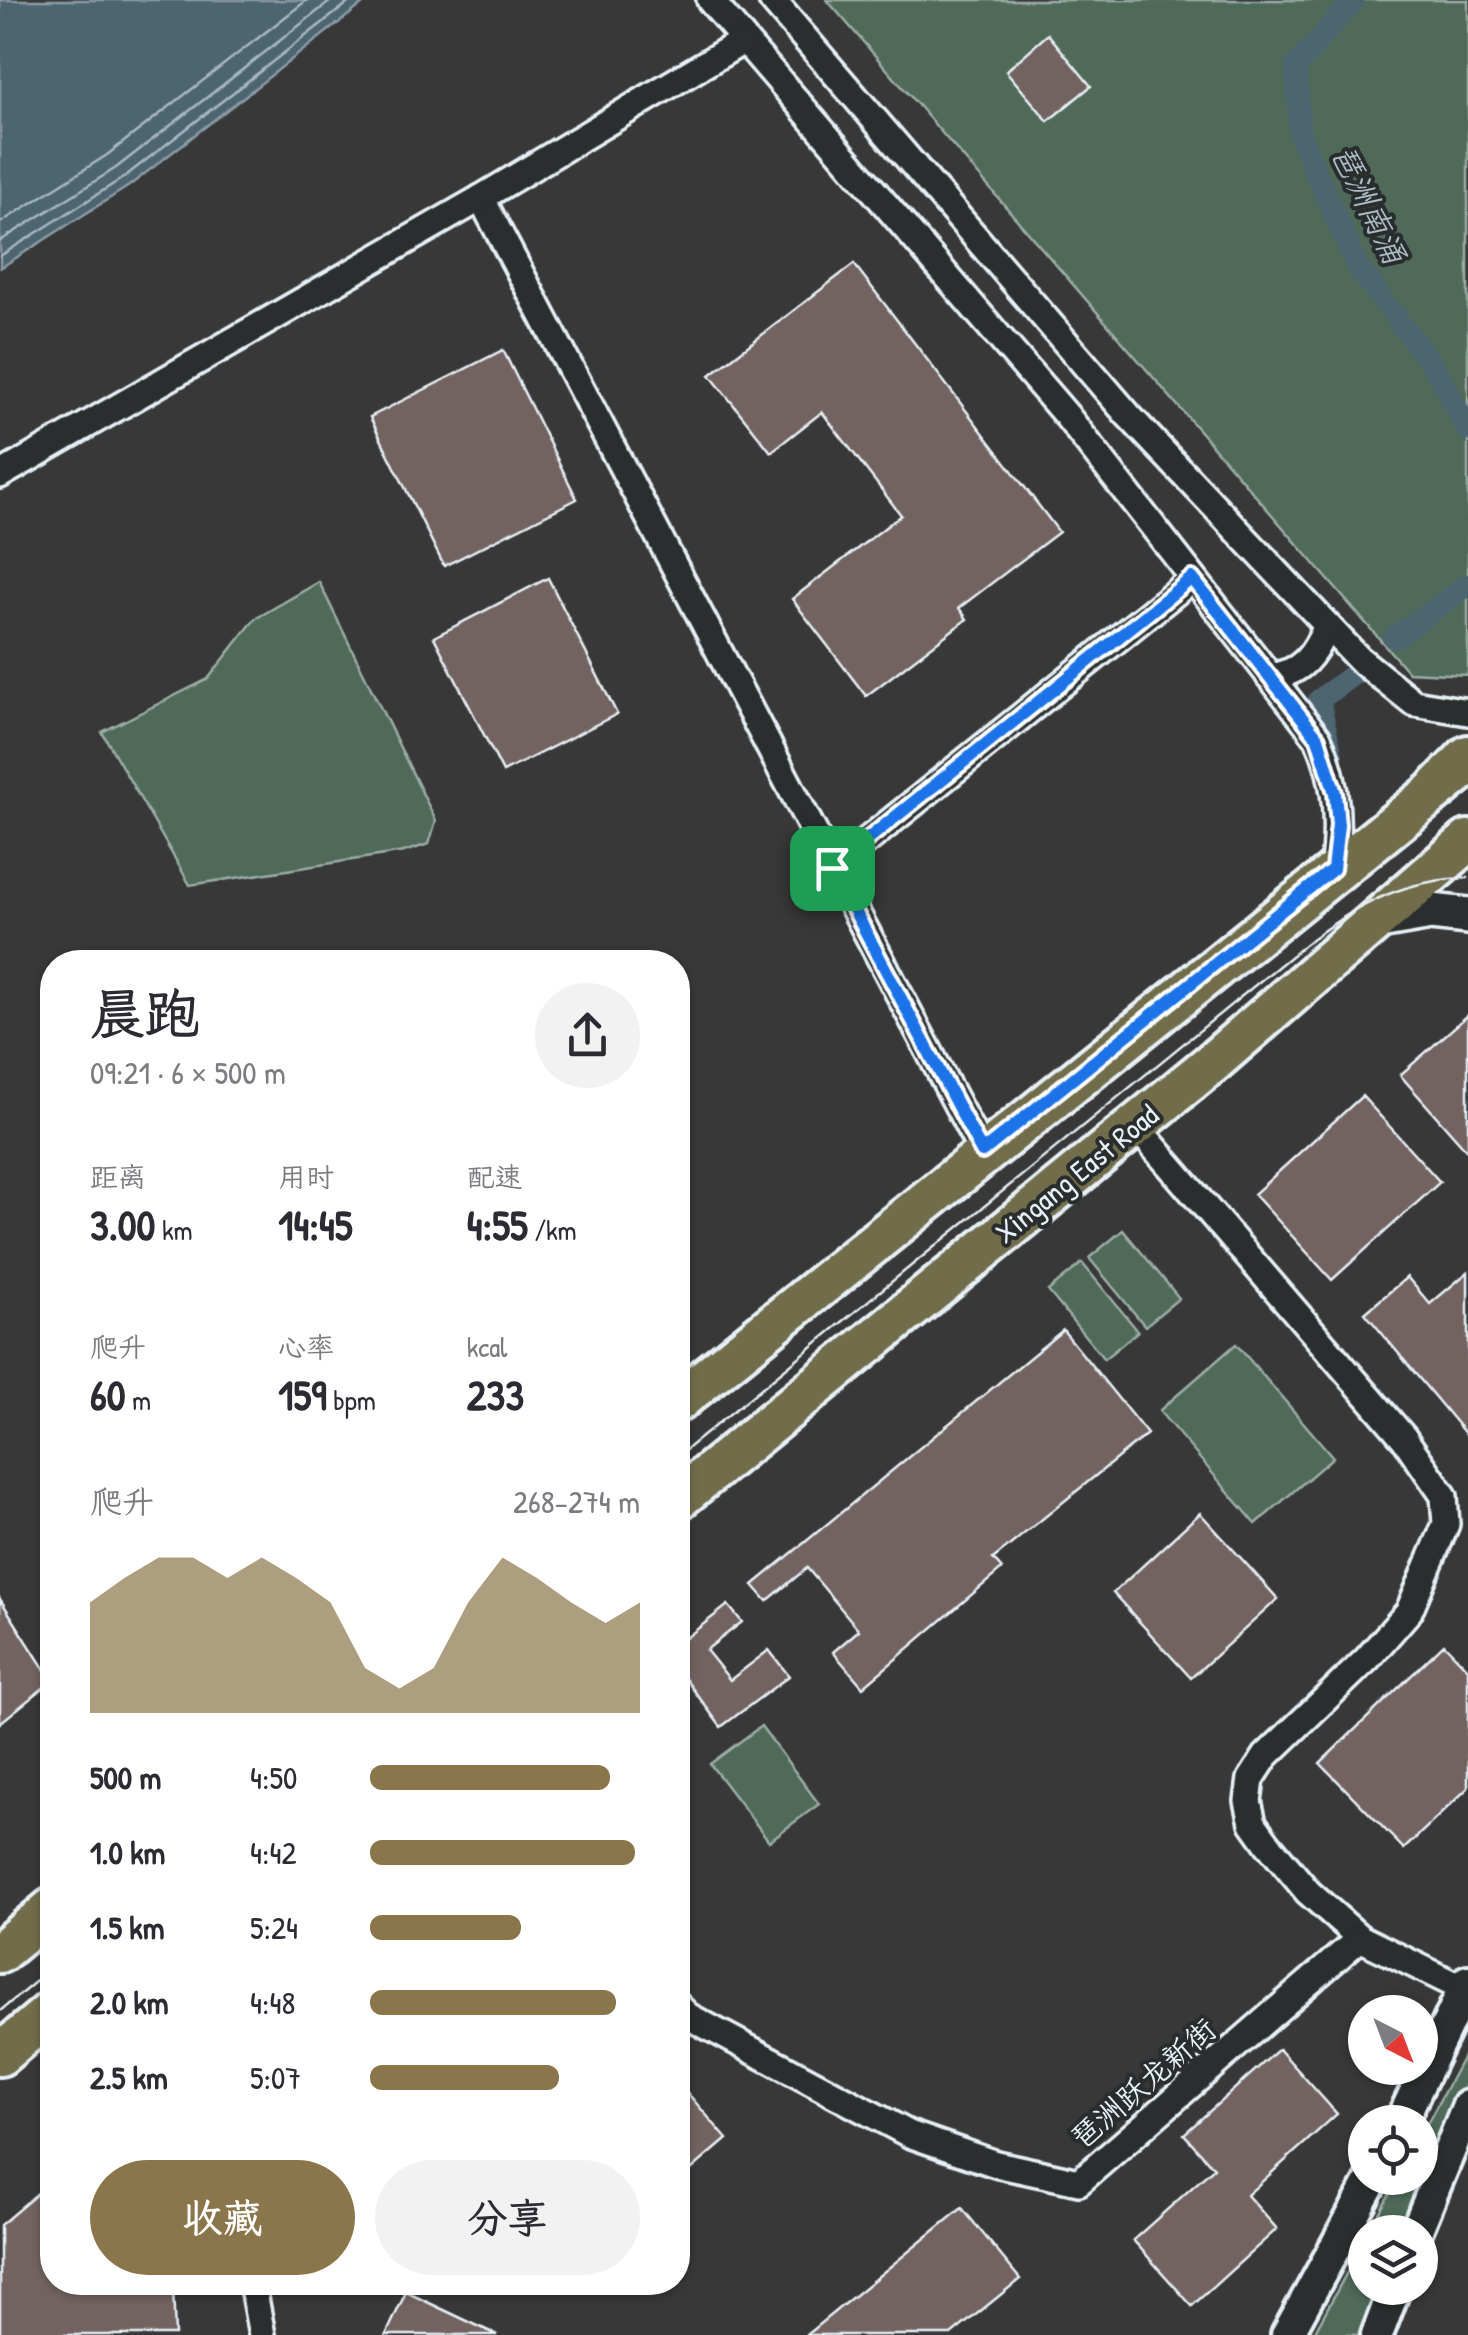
<!DOCTYPE html>
<html lang="zh">
<meta charset="utf-8">
<style>
body{margin:0;font-family:"Patrick Hand","LXGW WenKai TC",sans-serif;background:#f2f2f3;color:#2b2b33;height:100vh;display:flex;flex-direction:column;font-size:38px;white-space:nowrap}
*{box-sizing:border-box;margin:0}
p{font-size:32px;color:#7c7c81}
.icon{flex:none;width:55px;height:55px;fill:none;stroke:currentColor;stroke-width:2;stroke-linecap:round;stroke-linejoin:round}
.map{position:relative;flex:1;overflow:hidden}
.drawer{position:absolute;left:40px;top:950px;width:650px;height:1345px;display:flex;flex-direction:column;background:#fff;border-radius:40px;box-shadow:0 2px 8px #0004}
.drawer>*{flex:none}
.needle{width:65px;rotate:138deg}
.buttons{position:absolute;left:1348px;top:1995px;display:grid;gap:20px}
.buttons a{display:grid;place-items:center;width:90px;height:90px;border-radius:50%;background:#fff;box-shadow:0 2px 8px #0004;font-size:50px}
.pin{position:absolute;display:grid;place-items:center;width:85px;height:85px;color:#fff;margin:-42px;border-radius:20px;box-shadow:0 5px 15px #0006}
.round{display:grid;place-items:center;flex:none;width:105px;height:105px;border-radius:52px;background:#f2f2f3}
.headline{display:flex;align-items:center;justify-content:space-between;height:170px;padding:0 50px}
h1{font-size:55px;font-weight:700;line-height:75px}
.figures{display:grid;grid-template-columns:repeat(3,1fr);gap:15px;height:170px;padding:10px 50px}
.figures div{display:grid;align-content:center}
.figures b{font-size:42px;font-weight:700}
.figures small{font-size:28px;font-weight:400}
.figures p{font-size:28px}
.chart{height:280px;padding:20px 50px}
.chart p{display:flex;justify-content:space-between}
.chart svg{width:100%;height:180px;margin-top:10px;fill:#8a764a;opacity:.7}
.button{display:flex;gap:20px;margin-top:auto;padding:20px 50px}
.button a{flex:1;height:115px;border-radius:60px;background:#8a764a;color:#fff;font-size:40px;font-weight:700;line-height:115px;text-align:center}
.button a+a{background:#f2f2f3;color:#2b2b33}
ul{padding:0 50px;list-style:none;font-size:32px}
li{display:grid;grid-template-columns:160px 120px 1fr;align-items:center;height:75px}
li i{height:25px;border-radius:12px;background:#8a764a}
.map>svg:first-child{display:block}
.green{fill:#506a58;stroke:#9caea8;stroke-width:2.5}
.water{fill:#4d6571;stroke:#8b9da7;stroke-width:2.5}
.lines{fill:none;stroke-linecap:round;stroke-linejoin:round}
.shore{stroke:#aab9c2;stroke-width:2.5}
.canal{stroke:#4d6571;stroke-width:22}
.building{fill:#726461;stroke:#e8f1f8;stroke-width:2.5}
.minor-casing{stroke:#e8f1f8;stroke-width:32}
.tertiary-casing{stroke:#e8f1f8;stroke-width:38}
.secondary-casing{stroke:#e8f1f8;stroke-width:42}
.primary-casing{stroke:#e8f1f8;stroke-width:48}
.trunk-casing{stroke:#e8f1f8;stroke-width:48}
.minor{stroke:#2a2d2e;stroke-width:25}
.tertiary{stroke:#2a2d2e;stroke-width:30}
.secondary{stroke:#2a2d2e;stroke-width:35}
.primary{stroke:#716d4b;stroke-width:40}
.trunk{stroke:#716d4b;stroke-width:40}
.tram{stroke:#e8f1f8;stroke-width:2.5}
.route-casing{stroke:#fff;stroke-width:20}
.route{stroke:#1a73e8;stroke-width:12}
.labels{text-anchor:middle;dominant-baseline:central;stroke-width:8;stroke-linejoin:round;paint-order:stroke}
.street-label{font-size:30px;fill:#e8f1f8;stroke:#2a2d2e}
.water-label{font-size:32px;font-style:italic;fill:#aab9c2;stroke:#2a2d2e}
</style>
<div class="map">
<svg width="1468" height="2335" viewBox="0 0 1468 2335">
<rect width="100%" height="100%" fill="#383838"/>
<filter id="ink" filterUnits="userSpaceOnUse"><feTurbulence type="fractalNoise" baseFrequency=".01" numOctaves="2"/><feDisplacementMap in="SourceGraphic" scale="20" xChannelSelector="R" yChannelSelector="G"/><feConvolveMatrix kernelMatrix="1 2 1 2 8 2 1 2 1" color-interpolation-filters="sRGB"/></filter>
<g filter="url(#ink)">
<!-- green -->
<g class="green">
<polygon points="827,0 1468,0 1468,675 1408,672"/>
<polygon points="319,582 436,821 429,844 404,852 190,885 102,732 208,679 255,619"/>
<polygon points="1123,1230 1179,1298 1145,1326 1089,1258"/>
<polygon points="1082,1263 1138,1331 1104,1359 1048,1291"/>
<polygon points="1236,1344 1333,1457 1256,1524 1159,1411"/>
<polygon points="761,1726 819,1804 769,1841 710,1764"/>
<polygon points="1466,2051 1468,2087 1407,2232 1369,2232 1398,2178 1420,2178 1420,2137"/>
<polygon points="1365,2239 1365,2288 1384,2288 1364,2335 1313,2335"/>
</g>
<!-- water -->
<polygon class="water" points="0,0 368,0 129,186 0,268"/>
<g class="lines">
<!-- shore -->
<g class="shore">
<polyline points="0,223 107,155 307,0"/>
<polyline points="0,241 116,168 332,0"/>
<polyline points="0,256 123,178 352,0"/>
</g>
<!-- canal -->
<g class="canal">
<polyline points="1354,0 1296,66 1300,136 1358,268 1436,370 1468,430"/>
<polyline points="1394,638 1468,585"/>
<polyline points="1332,756 1319,700 1355,673"/>
</g>
</g>
<!-- building -->
<g class="building">
<polygon points="1048,34 1091,86 1048,121 1006,71"/>
<polygon points="854,264 1059,532 959,608 967,619 866,696 792,599 901,515 822,412 771,452 710,375"/>
<polygon points="503,350 577,499 444,566 370,417"/>
<polygon points="548,578 617,714 503,772 434,637"/>
<polygon points="1468,1015 1468,1152 1400,1075"/>
<polygon points="1362,1096 1440,1182 1332,1280 1254,1194"/>
<polygon points="1468,1272 1468,1437 1365,1313 1407,1277 1430,1304"/>
<polygon points="1063,1330 1147,1434 993,1559 1002,1569 863,1687 833,1652 859,1630 807,1568 767,1601 753,1585"/>
<polygon points="1200,1513 1278,1599 1191,1678 1113,1593"/>
<polygon points="0,1599 52,1681 0,1723"/>
<polygon points="728,1605 742,1622 706,1650 730,1680 769,1650 789,1676 721,1727 678,1669 678,1644"/>
<polygon points="1444,1644 1468,1669 1468,1788 1404,1849 1320,1763"/>
<polygon points="1279,2049 1337,2114 1247,2195 1277,2229 1192,2306 1133,2240 1214,2168 1184,2134"/>
<polygon points="678,2082 727,2139 678,2181"/>
<polygon points="52,2181 52,2282 168,2282 173,2288 175,2335 0,2335 0,2225"/>
<polygon points="962,2208 1020,2279 951,2335 806,2335"/>
<polygon points="406,2292 497,2335 386,2335"/>
</g>
<g class="lines">
<defs>
<g id="minor">
<path d="M710,0L1067,416L1318,738C1337,780 1340,824 1333,869"/>
<polyline points="772,0 1129,416 1359,659 1414,703 1468,712"/>
<polyline points="481,198 982,1152"/>
<polyline points="0,475 481,198 743,41"/>
<path d="M1269,676C1302,675 1315,653 1327,626"/>
<polyline points="833,868 1192,579"/>
<polyline points="1135,1125 1404,1438 1444,1496 1446,1524 1409,1611 1367,1659 1266,1756 1251,1779 1248,1801 1253,1823 1268,1844 1308,1892 1360,1938"/>
<polyline points="678,2006 688,2016 909,2134 996,2164 1079,2182 1360,1938 1468,1991"/>
<polyline points="252,2282 262,2335"/>
</g>
<g id="tertiary">
<polyline points="1401,2122 1468,1981"/>
<polyline points="1416,2232 1468,2106"/>
<polyline points="1287,2335 1373,2178"/>
<polyline points="1377,2335 1395,2288"/>
</g>
<polyline id="secondary" points="1379,921 1431,912 1468,916"/>
<g id="primary">
<polyline points="678,1401 1465,767"/>
<polyline points="678,1499 1213,1062 1468,841"/>
<polyline points="0,1952 52,1909"/>
<polyline points="0,2055 52,2011"/>
</g>
<polyline id="trunk" points="1439,786 1468,756"/>
</defs>
<!-- minor casing -->
<use href="#minor" class="minor-casing"/>
<!-- tertiary casing -->
<use href="#tertiary" class="tertiary-casing"/>
<!-- secondary casing -->
<use href="#secondary" class="secondary-casing"/>
<!-- primary casing -->
<use href="#primary" class="primary-casing"/>
<!-- trunk casing -->
<use href="#trunk" class="trunk-casing"/>
<!-- minor -->
<use href="#minor" class="minor"/>
<!-- tertiary -->
<use href="#tertiary" class="tertiary"/>
<!-- secondary -->
<use href="#secondary" class="secondary"/>
<!-- primary -->
<use href="#primary" class="primary"/>
<!-- trunk -->
<use href="#trunk" class="trunk"/>
<!-- tram -->
<g class="tram">
<path d="M678,1456L1313,938C1361,903 1407,879 1468,878"/>
<polyline points="0,2011 52,1968"/>
</g>
</g>
</g>
<g class="lines" filter="url(#ink)">
<defs>
<polygon id="route" points="1192,578 1318,738 1335,793 1338,825 1333,869 982,1152 832,868"/>
</defs>
<!-- route casing -->
<use href="#route" class="route-casing"/>
<!-- route -->
<use href="#route" class="route"/>
</g>
<g class="labels">
<!-- street labels -->
<g class="street-label">
<text transform="translate(1076 1173) rotate(-39)">Xingang East Road</text>
<text transform="translate(1143 2083) rotate(-41)">琶洲跃龙新街</text>
</g>
<!-- water labels -->
<g class="water-label">
<text transform="translate(1369 204) rotate(64)">琶洲南涌</text>
</g>
</g>
</svg>
<div class="buttons">
<a><svg class="needle" viewBox="-14 -14 28 28"><path d="M0-13l5 13h-10z" fill="#e53935"/><path d="M0 13l5-13h-10z" fill="#7c7c81"/></svg></a>
<a><svg class="icon" aria-label="locate" viewBox="0 0 24 24"><circle cx="12" cy="12" r="6"/><path d="M12 2v4M12 18v4M2 12h4M18 12h4"/></svg></a>
<a><svg class="icon" aria-label="layers" viewBox="0 0 24 24"><path d="M12 4l9 5-9 5-9-5zM3 14l9 5 9-5"/></svg></a>
</div>
<div class="pin" style="left:832px;top:868px;background:#1e9e55"><svg class="icon" aria-label="arrive" viewBox="0 0 24 24"><path d="M6 21V4h12l-3 4 3 4H6"/></svg></div>
<section class="drawer">
<div class="headline"><div><h1>晨跑</h1><p>09:21 · 6 × 500 m</p></div><a class="round"><svg class="icon" aria-label="share" viewBox="0 0 24 24"><path d="M12 15V3M7 8l5-5 5 5M5 13v7h14v-7"/></svg></a></div>
<div class="figures">
<div><p>距离</p><b>3.00<small> km</small></b></div>
<div><p>用时</p><b>14:45</b></div>
<div><p>配速</p><b>4:55<small> /km</small></b></div>
</div>
<div class="figures">
<div><p>爬升</p><b>60<small> m</small></b></div>
<div><p>心率</p><b>159<small> bpm</small></b></div>
<div><p>kcal</p><b>233</b></div>
</div>
<div class="chart"><p><span>爬升</span>268–274 m</p>
<svg viewBox="0 0 160 44" preserveAspectRatio="none"><path d="M0 44V17L10 11L20 6L30 6L40 11L50 6L60 11L70 17L80 33L90 38L100 33L110 17L120 6L130 11L140 17L150 22L160 17V44z"/></svg>
</div>
<ul>
<li><b>500 m</b>4:50<i style="width:89%"></i></li>
<li><b>1.0 km</b>4:42<i style="width:98%"></i></li>
<li><b>1.5 km</b>5:24<i style="width:56%"></i></li>
<li><b>2.0 km</b>4:48<i style="width:91%"></i></li>
<li><b>2.5 km</b>5:07<i style="width:70%"></i></li>
</ul>
<div class="button"><a>收藏</a><a>分享</a></div>
</section>
</div>
